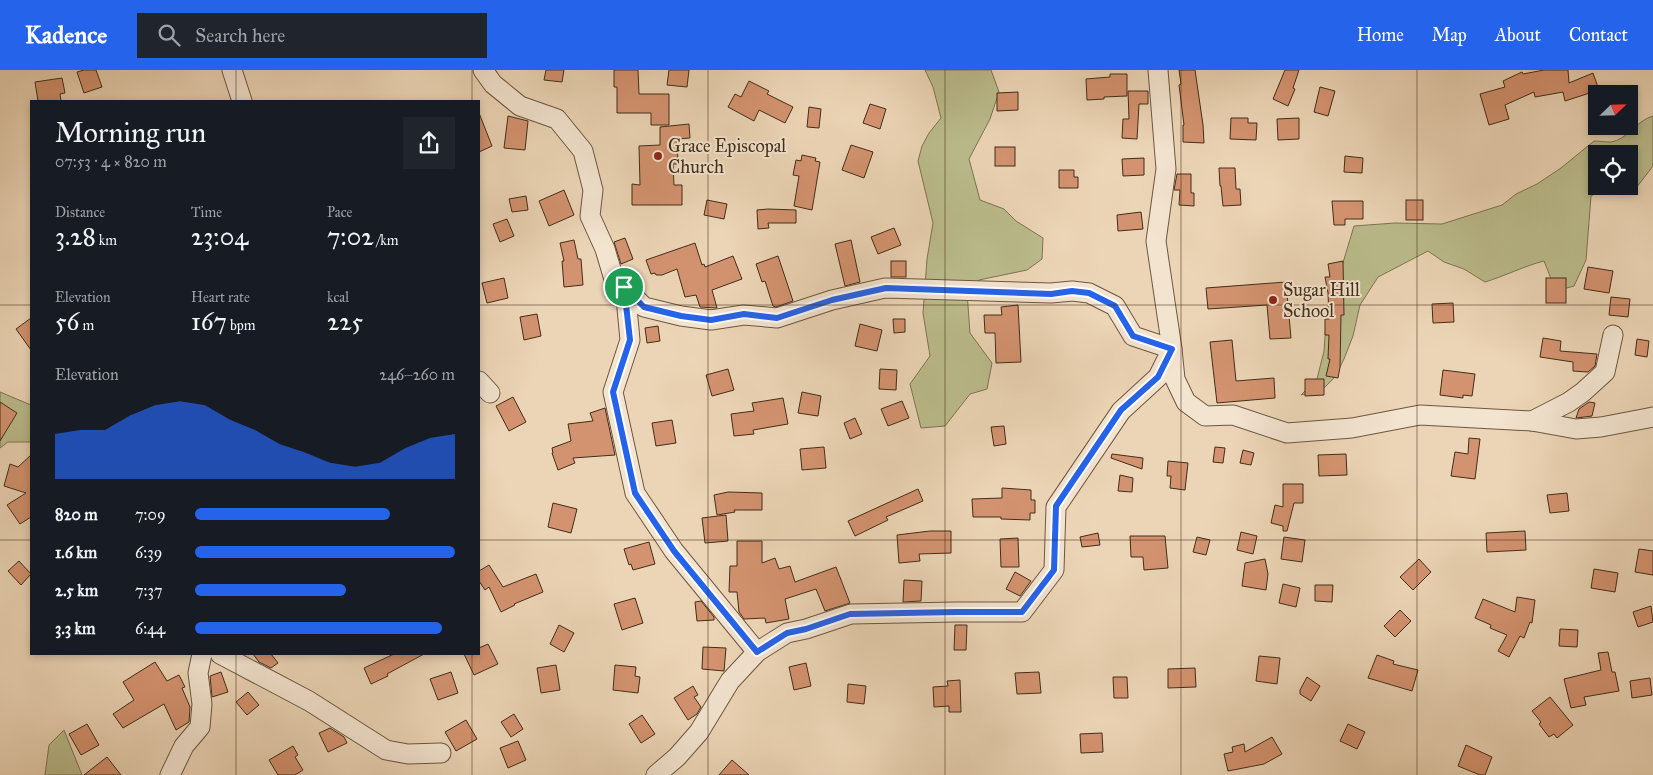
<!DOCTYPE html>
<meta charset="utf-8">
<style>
body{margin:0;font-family:"IM FELL Great Primer",serif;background:#20242c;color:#f1f3f6;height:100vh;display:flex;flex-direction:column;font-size:19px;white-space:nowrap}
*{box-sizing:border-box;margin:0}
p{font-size:16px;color:#9ea1a6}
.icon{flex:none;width:28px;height:28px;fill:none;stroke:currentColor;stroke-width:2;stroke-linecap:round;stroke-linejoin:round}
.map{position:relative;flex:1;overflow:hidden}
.side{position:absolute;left:30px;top:30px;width:450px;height:555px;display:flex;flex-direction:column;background:#171b24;border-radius:0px;box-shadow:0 2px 8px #0003}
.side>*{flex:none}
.needle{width:32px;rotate:67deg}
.fabs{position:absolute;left:1588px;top:15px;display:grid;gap:10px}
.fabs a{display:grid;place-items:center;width:50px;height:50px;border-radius:0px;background:#171b24;box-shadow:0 2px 8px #0003;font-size:25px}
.pin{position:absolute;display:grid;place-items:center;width:42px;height:42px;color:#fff;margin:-21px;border:2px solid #fff;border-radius:50%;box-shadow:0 1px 5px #0007}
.round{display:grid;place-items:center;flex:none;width:52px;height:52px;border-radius:0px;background:#20242c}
.head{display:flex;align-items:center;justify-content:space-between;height:85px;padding:0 25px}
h1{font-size:28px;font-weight:600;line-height:38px}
.stats{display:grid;grid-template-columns:repeat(3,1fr);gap:8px;height:85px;padding:5px 25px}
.stats div{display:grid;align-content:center}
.stats b{font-size:25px;font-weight:600}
.stats small{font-size:14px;font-weight:400}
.stats p{font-size:14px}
.chart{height:140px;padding:10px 25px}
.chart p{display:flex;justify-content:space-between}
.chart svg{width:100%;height:90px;margin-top:5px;fill:#2563eb;opacity:.7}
ul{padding:0 25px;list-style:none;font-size:16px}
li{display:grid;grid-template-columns:80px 60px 1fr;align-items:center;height:38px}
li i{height:12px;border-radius:6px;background:#2563eb}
header{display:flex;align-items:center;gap:30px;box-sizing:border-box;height:70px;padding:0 25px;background:#2563eb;color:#fff}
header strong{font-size:24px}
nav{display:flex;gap:28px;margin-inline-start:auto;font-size:18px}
.search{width:350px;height:45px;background:#20242c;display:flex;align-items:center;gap:12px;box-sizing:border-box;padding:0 18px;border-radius:0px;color:#9ea1a6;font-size:19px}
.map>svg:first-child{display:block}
.green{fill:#bbbc8c;stroke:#7e7452;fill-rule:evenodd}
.building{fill:#d49370;stroke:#422d18}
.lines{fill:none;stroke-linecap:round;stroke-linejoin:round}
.minor-casing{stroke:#6c5740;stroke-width:21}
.minor{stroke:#f3e4d0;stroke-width:19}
.route-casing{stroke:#fff;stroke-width:10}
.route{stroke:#2563eb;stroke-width:6}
.grid{fill:none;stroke:#422d18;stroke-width:1;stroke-opacity:0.55}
.poi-dot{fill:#8f2418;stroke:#f3e4d0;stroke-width:2}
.labels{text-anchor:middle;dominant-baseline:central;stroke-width:4;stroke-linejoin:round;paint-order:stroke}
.poi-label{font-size:18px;fill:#422d18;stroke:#f3e4d0;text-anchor:start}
</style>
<header>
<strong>Kadence</strong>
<div class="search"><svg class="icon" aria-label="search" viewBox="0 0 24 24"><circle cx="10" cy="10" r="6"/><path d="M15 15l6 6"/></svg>Search here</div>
<nav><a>Home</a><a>Map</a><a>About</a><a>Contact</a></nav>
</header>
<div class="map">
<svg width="1653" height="705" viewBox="0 0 1653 705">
<rect width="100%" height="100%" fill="#ecd5b6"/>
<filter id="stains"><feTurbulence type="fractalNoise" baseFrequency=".004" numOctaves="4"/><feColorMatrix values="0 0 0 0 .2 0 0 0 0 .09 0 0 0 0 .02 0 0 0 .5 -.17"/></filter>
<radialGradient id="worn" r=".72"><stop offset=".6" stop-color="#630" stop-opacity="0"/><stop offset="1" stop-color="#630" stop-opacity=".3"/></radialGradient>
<!-- green -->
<g class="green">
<polygon points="925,0 991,0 999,22 990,49 969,89 980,130 1004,139 1016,151 1043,168 1042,189 1027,200 979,210 967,222 970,263 992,293 987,319 970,324 945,356 921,358 910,314 930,286 923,243 927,189 933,153 918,91 922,76 929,63 941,48 933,17"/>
<path d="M1653,46V96L1636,118L1619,123L1605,118L1591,126L1586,190L1574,216L1556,221L1544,191C1524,196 1505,206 1485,212L1464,199L1444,192L1428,181L1378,207L1360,235L1353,266L1344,289L1335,307L1323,319L1301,325L1317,309L1324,281L1327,237L1339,206L1354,156L1395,153L1442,154L1502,135L1516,124L1537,114L1561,98L1594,71C1599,71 1605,72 1611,72C1627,70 1637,50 1653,46ZM1596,84H1629V116H1596Z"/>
<polygon points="0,322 31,335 31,372 8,372 0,378"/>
<polygon points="64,660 82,705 45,705 49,675"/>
</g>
<!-- building -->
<g class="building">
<polygon points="84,0 96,0 102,17 84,23 77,2"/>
<polygon points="546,0 564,0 562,12 544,10"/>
<polygon points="614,0 638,0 639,24 669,24 669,55 651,55 651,43 617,43 617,17 614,17"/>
<polygon points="669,0 689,0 687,17 667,15"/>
<polygon points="1179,0 1195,0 1203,55 1204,73 1183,72 1183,55 1184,55 1179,15 1181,14"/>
<polygon points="1285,0 1299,0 1293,18 1295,19 1288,36 1273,29"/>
<polygon points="1544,0 1568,0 1569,13 1593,3 1599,20 1565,31 1563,22 1535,27 1534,22 1505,35 1509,49 1489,55 1480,24 1505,17 1503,11 1522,2 1523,4"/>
<polygon points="1110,4 1127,4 1127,26 1104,27 1104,29 1087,30 1086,9 1110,7"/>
<polygon points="62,8 65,23 60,24 61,31 38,31 35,12"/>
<polygon points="749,11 769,21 767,24 793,37 785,53 759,40 754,51 728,37 735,24 741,27"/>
<polygon points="1320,17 1335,21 1328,46 1314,42"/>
<polygon points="1128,21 1148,21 1148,34 1139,34 1137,69 1122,68 1123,49 1129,49"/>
<polygon points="1018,22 1018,40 997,41 997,23"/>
<polygon points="870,34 886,39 880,59 863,53"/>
<polygon points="809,37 821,39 819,58 807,57"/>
<polygon points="479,43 492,76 479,82"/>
<polygon points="508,46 528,51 525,80 504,78"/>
<polygon points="1231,48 1248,48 1248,53 1257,53 1256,70 1230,69"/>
<polygon points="1299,48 1299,69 1278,70 1277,49"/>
<polygon points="689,54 690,68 677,69 678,94 673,94 674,115 682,115 682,135 632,135 632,114 640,115 639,76 660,75 660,57"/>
<polygon points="851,75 873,82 864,108 842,100"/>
<rect x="995" y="77" width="20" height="19"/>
<polygon points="802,85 816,88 815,91 820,92 812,140 794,136 799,106 793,105 796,90 801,91"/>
<polygon points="1345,86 1363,88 1362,103 1344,102"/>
<polygon points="1144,88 1144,105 1123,106 1122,89"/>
<polygon points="1219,98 1235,98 1236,119 1240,119 1241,135 1223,136 1221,116 1220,116"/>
<polygon points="1059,100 1074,100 1074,107 1078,107 1078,118 1059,118"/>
<polygon points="1177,104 1191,104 1191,123 1194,123 1194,136 1179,135 1180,120 1174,120"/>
<polygon points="564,120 574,145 549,156 539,131"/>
<polygon points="526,126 528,140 512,142 509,129"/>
<polygon points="707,130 727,134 724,149 704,145"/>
<rect x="1406" y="130" width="17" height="20"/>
<polygon points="1332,131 1363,131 1363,149 1345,149 1345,155 1334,155"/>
<polygon points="768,139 796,140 796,153 768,153 769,158 758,159 757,140"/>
<polygon points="1141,142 1143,159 1118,161 1117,145"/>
<polygon points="507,149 514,166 500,172 493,154"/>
<polygon points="894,158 901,175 878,184 871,167"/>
<polygon points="625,168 633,189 621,194 614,172"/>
<polygon points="574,170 578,189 581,189 583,215 564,217 562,191 564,191 560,173"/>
<polygon points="851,170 860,212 845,216 835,174"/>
<polygon points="695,173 702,195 704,194 705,197 733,186 742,209 712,220 717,238 700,237 696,225 685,227 677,199 662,205 656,205 655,203 651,204 646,190"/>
<polygon points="778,186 793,231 776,237 773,236 765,211 762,212 756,194"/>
<rect x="891" y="191" width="15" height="16"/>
<polygon points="1343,191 1344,245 1341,245 1340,297 1338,308 1326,306 1330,289 1328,289 1329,265 1325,265 1325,249 1329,249 1328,223 1325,207 1330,207 1328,194"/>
<polygon points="1588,197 1613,201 1609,223 1584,219"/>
<polygon points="504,208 508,228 487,233 482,213"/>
<rect x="1546" y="208" width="20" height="25"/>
<polygon points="1286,212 1291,268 1270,269 1267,235 1208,239 1206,218"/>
<polygon points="1611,227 1630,229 1628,247 1609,245"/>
<polygon points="1453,233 1454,252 1433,253 1432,234"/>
<polygon points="1018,235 1021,292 996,293 995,263 985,263 984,245 1002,245 1001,237"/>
<polygon points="537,244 541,266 524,270 520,247"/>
<polygon points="31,248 31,280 16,259"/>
<polygon points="893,249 905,249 905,262 894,263"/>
<polygon points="860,254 882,260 877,281 855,276"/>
<polygon points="658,256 660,271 647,273 645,258"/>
<polygon points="1543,268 1561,271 1560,281 1597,284 1595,296 1588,302 1573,301 1573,292 1540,287"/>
<polygon points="1637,269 1649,271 1647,287 1635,285"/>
<polygon points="1232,270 1236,311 1274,308 1275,328 1217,333 1210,272"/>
<polygon points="728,299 734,320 712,326 706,305"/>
<polygon points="880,299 897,300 896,320 879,319"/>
<polygon points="1443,300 1475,304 1472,326 1463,325 1463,328 1440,325"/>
<polygon points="1305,309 1324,309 1324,325 1305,326"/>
<polygon points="802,322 821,326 818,346 798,343"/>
<polygon points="513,327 526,352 509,361 496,336"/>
<polygon points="783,328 788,354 753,360 754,364 734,366 731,344 754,341 752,333"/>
<polygon points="902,331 909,348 888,356 881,339"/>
<polygon points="0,332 17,343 0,371"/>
<polygon points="1589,332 1595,333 1592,346 1576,348 1579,339"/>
<polygon points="605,338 615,385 573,388 575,393 558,400 552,383 553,383 552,378 571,371 568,354 593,351 590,343"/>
<polygon points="855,348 862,364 850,369 844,353"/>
<polygon points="672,350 676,373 656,376 652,353"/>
<polygon points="1004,356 1006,374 994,376 991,357"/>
<polygon points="1469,368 1480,369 1475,409 1451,406 1455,382 1468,384"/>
<polygon points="824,377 826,398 802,400 800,379"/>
<polygon points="1215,377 1225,378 1223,393 1213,392"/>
<polygon points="1243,380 1254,383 1251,395 1240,393"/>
<polygon points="1112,384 1143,388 1142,399 1111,388"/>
<polygon points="1346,384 1347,405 1319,406 1318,385"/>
<polygon points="31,385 31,447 20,454 7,435 26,423 4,416 10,394 18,397"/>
<polygon points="1168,391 1188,393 1185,420 1170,418 1171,406 1167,406"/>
<polygon points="1120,405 1133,408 1132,422 1118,421"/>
<polygon points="1283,414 1303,414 1303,433 1294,433 1287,461 1283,461 1283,456 1271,453 1275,435 1283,437"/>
<polygon points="1002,418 1031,420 1031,430 1035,430 1035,443 1030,443 1030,450 1001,449 1001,447 973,447 972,429 1002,428"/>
<polygon points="918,419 923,431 886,447 888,450 855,466 848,451"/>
<polygon points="728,422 762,423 762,440 734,440 735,442 717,445 714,425"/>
<polygon points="1567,423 1569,441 1550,443 1547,425"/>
<polygon points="553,433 577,439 571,463 548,457"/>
<polygon points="726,445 728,471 705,473 702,448"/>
<polygon points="930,461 951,461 951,483 919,484 920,491 899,493 897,465"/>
<polygon points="1525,461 1526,480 1487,482 1486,463"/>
<polygon points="1241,462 1257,466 1253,484 1237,480"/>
<polygon points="1098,463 1100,475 1082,477 1080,467"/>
<polygon points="1130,466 1165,466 1168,498 1144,500 1143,487 1131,487"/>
<polygon points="1197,467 1210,470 1206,485 1193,482"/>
<polygon points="1284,467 1305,470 1302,492 1281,489"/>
<polygon points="1018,468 1019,497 1001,497 1000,469"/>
<polygon points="737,471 762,471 762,493 775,488 779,499 790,496 795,512 836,497 850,533 825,541 816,519 785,529 789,549 766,553 765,548 744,549 739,542 737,522 729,522 730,496 737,496"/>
<polygon points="649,472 655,494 633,500 631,494 629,495 624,479"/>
<polygon points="1639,479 1653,481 1653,505 1635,502"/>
<polygon points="1265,489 1268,504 1266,520 1242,516 1245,493"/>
<polygon points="1419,489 1431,502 1413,520 1400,507"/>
<polygon points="19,491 31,504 21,515 8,501"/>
<polygon points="489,495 503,517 536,504 543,522 514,534 515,535 501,542 489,517 485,520 479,511 479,501"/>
<polygon points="1594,499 1618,503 1615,522 1591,518"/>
<polygon points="1015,502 1031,511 1020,526 1006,519"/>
<polygon points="904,510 922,511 921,531 903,532"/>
<polygon points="1283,514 1300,518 1296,537 1279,533"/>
<polygon points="1315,515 1333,515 1332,532 1315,531"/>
<polygon points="1517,527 1535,530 1532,553 1530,552 1524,568 1520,566 1509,587 1498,581 1507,565 1490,558 1491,555 1475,548 1483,529 1515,542"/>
<polygon points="635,528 643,553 622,560 614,534"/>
<polygon points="701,531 714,547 714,550 697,551 695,532"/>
<polygon points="1651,536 1653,552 1638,557 1633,542"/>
<polygon points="1400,540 1411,551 1395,567 1384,556"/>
<polygon points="559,555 574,563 564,582 550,574"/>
<polygon points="955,555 967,555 966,580 954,580"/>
<polygon points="1560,559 1578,560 1577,577 1559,576"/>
<polygon points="488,574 498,594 474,605 464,584 479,584 479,578"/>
<polygon points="703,577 726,578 724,601 702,599"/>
<polygon points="1608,582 1612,602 1615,602 1619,621 1584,627 1586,635 1571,638 1564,609 1601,600 1598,583"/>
<polygon points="253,584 271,584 278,593 271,598 259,592"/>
<polygon points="394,584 424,584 387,604 388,606 371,614 364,598"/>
<polygon points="1377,585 1394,591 1393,594 1418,600 1412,621 1368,608"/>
<polygon points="1259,586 1280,588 1277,614 1256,611"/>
<polygon points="155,592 167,611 179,605 185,617 182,618 190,637 189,652 176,660 164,634 123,658 113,644 134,630 123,612"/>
<polygon points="806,593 811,616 794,620 789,597"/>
<polygon points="556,595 560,620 541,623 537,598"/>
<polygon points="615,595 636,597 635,606 640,607 638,623 613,620"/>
<polygon points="1195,598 1196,617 1168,618 1168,599"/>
<polygon points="221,602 228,622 212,627 210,606"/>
<polygon points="451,602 458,623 438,630 430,609"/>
<polygon points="1039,602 1041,623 1017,624 1015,603"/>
<polygon points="1113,607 1127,607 1128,628 1114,628"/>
<polygon points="1307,607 1320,616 1311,631 1300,624 1300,620"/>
<polygon points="1650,608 1652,625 1632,628 1630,611"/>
<polygon points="960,610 961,642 949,642 949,636 934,637 933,617 948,616 947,611"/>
<polygon points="848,614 866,616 864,634 847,632"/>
<polygon points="693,616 698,625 694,627 701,637 697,644 688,650 674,628"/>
<polygon points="248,622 259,635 247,645 236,632"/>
<polygon points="1550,627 1573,655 1557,668 1554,664 1549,667 1539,654 1541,652 1532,641"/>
<polygon points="514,644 523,659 511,667 501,652"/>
<polygon points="642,645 655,664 641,673 629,654"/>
<polygon points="466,650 477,669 456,681 445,662"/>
<polygon points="87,654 99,675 81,685 69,664"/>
<polygon points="1348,654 1365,662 1357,679 1340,671"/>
<polygon points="330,658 344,667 347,673 328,682 319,663"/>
<polygon points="1102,663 1103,682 1081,683 1080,664"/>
<polygon points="1272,667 1282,684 1264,694 1228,701 1224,684 1233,682 1232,677 1244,674 1245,682"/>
<polygon points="518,671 526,690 508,698 500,678"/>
<polygon points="1466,675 1492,687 1485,705 1480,705 1458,696"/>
<polygon points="293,676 298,685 295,687 303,700 295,705 278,705 269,690"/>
<polygon points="107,687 121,705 84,705"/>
<polygon points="732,690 749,705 719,705"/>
</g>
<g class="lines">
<defs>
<g id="minor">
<polyline points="232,0 242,31"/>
<polyline points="483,0 493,14 520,36 557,49 583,81 593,120 590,146 605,179 613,206 644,237 681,246 711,250 744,245 777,248 832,230 885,218 1051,223 1072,221 1089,223 1115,236 1133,266 1172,279 1175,309 1186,332 1205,346 1233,345 1287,363 1352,358 1420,345 1532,351 1576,359 1601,357 1653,347"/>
<polyline points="625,217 630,270 613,322 635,423 674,481 757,582"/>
<polyline points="479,311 490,323"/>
<polyline points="1532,351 1569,332 1583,322 1605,302 1613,265"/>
<polyline points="220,584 309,631 386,680 408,684 441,683"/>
<polyline points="170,705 184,676 200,657 202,634 198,603 202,584"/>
<polyline points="656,705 677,687 699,662 730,611 757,582 787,563 806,559 851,544 956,542 1022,542 1054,500 1056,437 1121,341 1158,307 1172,279 1156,171 1166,99 1158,0"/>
</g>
</defs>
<!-- minor casing -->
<use href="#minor" class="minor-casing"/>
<!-- minor -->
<use href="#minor" class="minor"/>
</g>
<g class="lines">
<defs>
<polygon id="route" points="624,217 644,237 681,246 711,250 744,244 777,248 832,230 886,218 1051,224 1072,221 1089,223 1115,236 1133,266 1172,279 1158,307 1121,340 1056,436 1054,500 1022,542 956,542 850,544 806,559 787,563 757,582 674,481 635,423 613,322 630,270"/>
</defs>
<!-- route casing -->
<use href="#route" class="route-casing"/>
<!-- route -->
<use href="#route" class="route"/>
</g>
<!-- grid -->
<path class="grid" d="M236,0V31M472,0V31M708,0V705M945,0V705M1181,0V705M1417,0V705M0,235H31M479,235H1653M0,470H31M479,470H1653M236,584V705M472,584V705"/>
<!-- markers -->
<g class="poi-dot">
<circle cx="658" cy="86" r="5"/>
<circle cx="1273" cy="230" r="5"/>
</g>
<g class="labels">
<!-- poi labels -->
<g class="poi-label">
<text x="668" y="76">Grace Episcopal<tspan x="668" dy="21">Church</tspan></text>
<text x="1283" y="220">Sugar Hill<tspan x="1283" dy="21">School</tspan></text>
</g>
</g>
<rect width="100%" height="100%" filter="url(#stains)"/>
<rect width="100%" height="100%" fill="url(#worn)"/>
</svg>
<div class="fabs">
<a><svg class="needle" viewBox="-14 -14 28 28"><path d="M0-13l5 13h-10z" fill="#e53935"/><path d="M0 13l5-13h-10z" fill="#9ea1a6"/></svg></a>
<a><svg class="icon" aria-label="locate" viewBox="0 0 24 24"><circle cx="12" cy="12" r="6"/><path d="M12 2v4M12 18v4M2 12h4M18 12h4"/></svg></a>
</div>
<div class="pin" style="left:624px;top:217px;background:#1e9e55"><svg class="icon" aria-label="arrive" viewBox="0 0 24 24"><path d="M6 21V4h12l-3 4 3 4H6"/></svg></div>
<section class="side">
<div class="head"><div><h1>Morning run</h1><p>07:53 · 4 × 820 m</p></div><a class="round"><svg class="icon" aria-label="share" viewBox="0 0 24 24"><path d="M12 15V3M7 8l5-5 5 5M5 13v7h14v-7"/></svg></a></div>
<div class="stats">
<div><p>Distance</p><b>3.28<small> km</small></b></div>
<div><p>Time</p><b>23:04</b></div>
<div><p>Pace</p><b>7:02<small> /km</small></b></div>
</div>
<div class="stats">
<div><p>Elevation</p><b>56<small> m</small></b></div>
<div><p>Heart rate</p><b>167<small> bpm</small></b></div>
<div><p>kcal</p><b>225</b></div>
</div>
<div class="chart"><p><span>Elevation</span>246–260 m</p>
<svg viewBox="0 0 160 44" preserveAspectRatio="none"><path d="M0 44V22L10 20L20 20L30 13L40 8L50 6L60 8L70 15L80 20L90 27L100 31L110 36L120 38L130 36L140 29L150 24L160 22V44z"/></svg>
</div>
<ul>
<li><b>820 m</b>7:09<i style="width:75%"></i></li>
<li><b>1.6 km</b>6:39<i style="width:100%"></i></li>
<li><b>2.5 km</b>7:37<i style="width:58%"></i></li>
<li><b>3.3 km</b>6:44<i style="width:95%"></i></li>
</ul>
</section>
</div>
